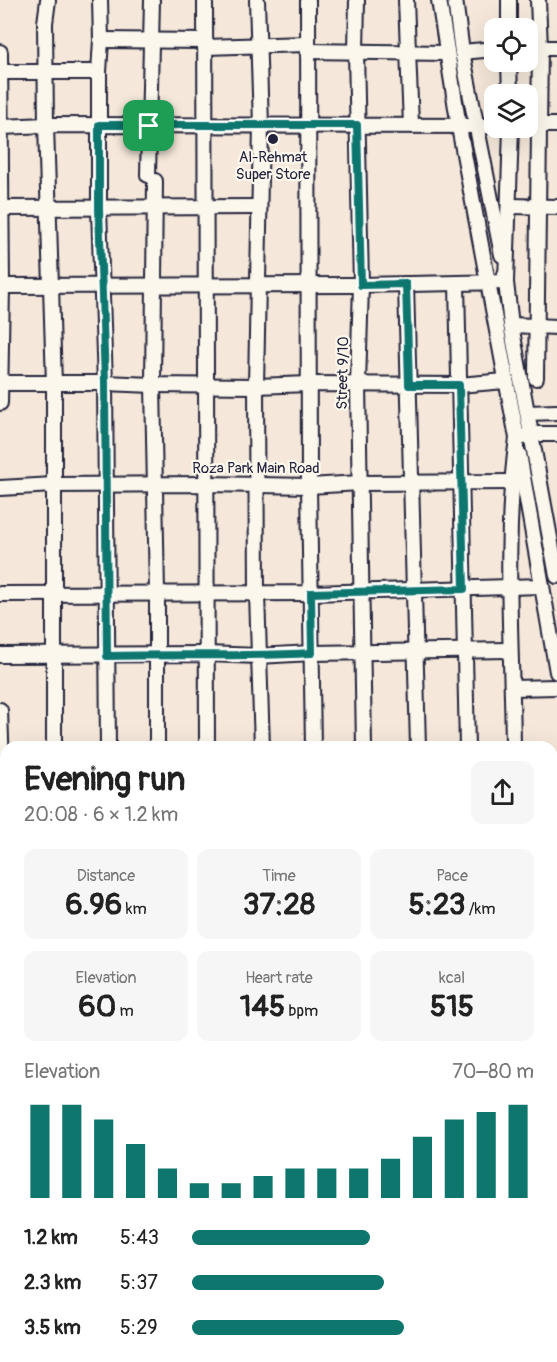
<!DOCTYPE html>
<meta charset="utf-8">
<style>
body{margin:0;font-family:Pangolin,sans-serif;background:#f6f6f6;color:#222;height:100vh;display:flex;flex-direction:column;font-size:22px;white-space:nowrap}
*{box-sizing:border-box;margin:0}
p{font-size:20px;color:#767676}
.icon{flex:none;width:33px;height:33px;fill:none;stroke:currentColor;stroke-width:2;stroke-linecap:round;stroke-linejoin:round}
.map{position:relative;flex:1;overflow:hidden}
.drawer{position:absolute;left:0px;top:741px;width:558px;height:621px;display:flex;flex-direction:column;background:#fff;border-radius:18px 18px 0 0;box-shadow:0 6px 24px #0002}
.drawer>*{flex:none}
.buttons{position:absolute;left:484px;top:18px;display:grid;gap:12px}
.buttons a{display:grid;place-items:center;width:54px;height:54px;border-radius:12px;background:#fff;box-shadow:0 6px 24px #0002;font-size:30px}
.pin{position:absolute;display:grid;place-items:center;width:51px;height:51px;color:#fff;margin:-26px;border-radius:12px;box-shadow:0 3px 9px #0006}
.round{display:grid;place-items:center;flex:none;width:63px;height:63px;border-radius:12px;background:#f6f6f6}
.headline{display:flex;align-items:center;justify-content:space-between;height:102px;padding:0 24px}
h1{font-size:33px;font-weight:700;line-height:45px}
.metrics{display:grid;grid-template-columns:repeat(3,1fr);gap:9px;height:102px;padding:6px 24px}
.metrics div{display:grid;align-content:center;border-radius:12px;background:#f6f6f6;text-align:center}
.metrics b{font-size:30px;font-weight:700}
.metrics small{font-size:16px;font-weight:400}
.metrics p{font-size:16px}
.chart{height:168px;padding:12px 24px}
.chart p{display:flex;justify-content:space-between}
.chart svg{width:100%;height:108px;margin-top:6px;stroke:#0f766e;stroke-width:6}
ul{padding:0 24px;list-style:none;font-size:20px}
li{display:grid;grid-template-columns:96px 72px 1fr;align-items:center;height:45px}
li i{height:15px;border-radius:8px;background:#0f766e}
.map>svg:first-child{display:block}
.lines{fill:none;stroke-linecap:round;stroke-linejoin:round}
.minor-casing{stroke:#22223b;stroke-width:18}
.minor{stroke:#fbf7ec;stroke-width:14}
.route-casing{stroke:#fff;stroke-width:12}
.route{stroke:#0f766e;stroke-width:8}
.poi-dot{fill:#22223b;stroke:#fbf7ec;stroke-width:2}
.labels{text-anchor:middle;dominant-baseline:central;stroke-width:4.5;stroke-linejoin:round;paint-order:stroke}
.poi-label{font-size:15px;fill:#22223b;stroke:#fbf7ec}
.street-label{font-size:15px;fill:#22223b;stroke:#fbf7ec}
</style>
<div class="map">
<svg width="557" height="1362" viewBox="0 0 557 1362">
<rect width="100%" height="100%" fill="#f5e8da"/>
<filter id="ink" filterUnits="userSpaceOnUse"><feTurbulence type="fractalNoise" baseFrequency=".0167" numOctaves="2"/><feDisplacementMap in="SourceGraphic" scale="12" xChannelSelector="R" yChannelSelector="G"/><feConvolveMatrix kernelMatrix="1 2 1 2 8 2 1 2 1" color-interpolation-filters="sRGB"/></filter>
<g filter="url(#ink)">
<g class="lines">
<defs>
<g id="minor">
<polyline points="48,0 45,23 46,125 54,384 54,747"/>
<polyline points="100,0 101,40 99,72 99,209 105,383 108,747"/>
<polyline points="205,0 207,747"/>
<polyline points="257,0 261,125 256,386 257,594 262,747"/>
<polyline points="308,0 309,486 313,747"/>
<polyline points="357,0 356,51 361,285 358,384 364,747"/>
<polyline points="406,0 411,125"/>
<path d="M439,0L459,127L517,438C503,541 512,644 513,747"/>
<polyline points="455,0 462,52 502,255"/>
<polyline points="509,0 509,28"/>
<polyline points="101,40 205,41"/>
<polyline points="205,47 307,44"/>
<polyline points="528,48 557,48"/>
<polyline points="307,51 446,53"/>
<polyline points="0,52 2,286 0,403"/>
<polyline points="462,52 495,49"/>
<polyline points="509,62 510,94"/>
<polyline points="0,72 99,72"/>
<polyline points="528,125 557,125"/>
<polyline points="2,127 46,125 495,126"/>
<polyline points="148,175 152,0"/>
<polyline points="155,181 153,385 157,593 157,747"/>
<polyline points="510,206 557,207"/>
<polyline points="0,208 259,207"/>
<polyline points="505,274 511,325 557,576"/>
<polyline points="406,284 418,747"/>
<polyline points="457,284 467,747"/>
<polyline points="2,286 361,285 506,282 511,128"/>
<polyline points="511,325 557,327"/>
<polyline points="536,378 540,48 538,0"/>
<polyline points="1,383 105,383 153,385 256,386 309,384 459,385 505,381"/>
<polyline points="528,413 557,412"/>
<polyline points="523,437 532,434 557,434"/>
<polyline points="519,454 557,672"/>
<polyline points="0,488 54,485 206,484 309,486 360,483 511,482"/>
<polyline points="0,594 311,593 541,586"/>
<polyline points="0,655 207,654 258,656 312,653 509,650"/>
<polyline points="512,688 557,687"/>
<polyline points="0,710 3,796 2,928 5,1071 0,1223"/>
<polyline points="552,789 557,789"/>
<polyline points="552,889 557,889"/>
<polyline points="552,992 557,992"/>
<polyline points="552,1044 557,1044"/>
<polyline points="552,1094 557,1094"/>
<polyline points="552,1148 557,1148"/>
<polyline points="0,1224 2,1292"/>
<polyline points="552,1241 557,1239"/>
<polyline points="552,1335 557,1335"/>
<polyline points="139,1356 139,1362"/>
<polyline points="388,1356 388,1362"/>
<polyline points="436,1356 436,1362"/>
<polyline points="517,1356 518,1362"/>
<polyline points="37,1362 37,1356"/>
<polyline points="87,1362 87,1356"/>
<polyline points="191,1362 202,1356"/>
<polyline points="319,1362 337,1356"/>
</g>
</defs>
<!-- minor casing -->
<use href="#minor" class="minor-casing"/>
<!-- minor -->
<use href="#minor" class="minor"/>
</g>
</g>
<g class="lines" filter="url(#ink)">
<defs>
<path id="route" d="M99,125H357L361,285L406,284L409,385H459L464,589L311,593L312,653C244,657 175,654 107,656L105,382L99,209Z"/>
</defs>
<!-- route casing -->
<use href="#route" class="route-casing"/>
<!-- route -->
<use href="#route" class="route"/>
</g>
<!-- markers -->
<circle class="poi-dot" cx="273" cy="139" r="6"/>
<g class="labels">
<!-- poi labels -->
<g class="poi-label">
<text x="273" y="157">Al-Rehmat<tspan x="273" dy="17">Super Store</tspan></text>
</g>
<!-- street labels -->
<g class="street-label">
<text transform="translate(343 373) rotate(-89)">Street 9/10</text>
<text x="256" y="468">Roza Park Main Road</text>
</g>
</g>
</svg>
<div class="buttons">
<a><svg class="icon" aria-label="locate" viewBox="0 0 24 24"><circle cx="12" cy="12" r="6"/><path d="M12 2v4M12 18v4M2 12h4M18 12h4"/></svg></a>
<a><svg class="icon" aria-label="layers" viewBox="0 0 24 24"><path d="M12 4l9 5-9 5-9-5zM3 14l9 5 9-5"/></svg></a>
</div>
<div class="pin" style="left:149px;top:126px;background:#1e9e55"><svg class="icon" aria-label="arrive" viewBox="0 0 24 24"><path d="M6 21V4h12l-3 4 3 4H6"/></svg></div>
<section class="drawer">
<div class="headline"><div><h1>Evening run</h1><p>20:08 · 6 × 1.2 km</p></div><a class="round"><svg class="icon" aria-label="share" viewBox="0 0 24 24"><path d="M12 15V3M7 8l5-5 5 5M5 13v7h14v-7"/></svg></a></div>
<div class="metrics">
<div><p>Distance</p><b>6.96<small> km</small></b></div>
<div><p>Time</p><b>37:28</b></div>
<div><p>Pace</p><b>5:23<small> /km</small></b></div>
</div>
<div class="metrics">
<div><p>Elevation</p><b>60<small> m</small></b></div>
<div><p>Heart rate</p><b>145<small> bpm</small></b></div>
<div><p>kcal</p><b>515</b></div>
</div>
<div class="chart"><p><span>Elevation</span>70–80 m</p>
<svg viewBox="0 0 160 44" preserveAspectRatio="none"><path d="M5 44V6M15 44V6M25 44V12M35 44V22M45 44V32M55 44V38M65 44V38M75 44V35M85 44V32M95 44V32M105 44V32M115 44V28M125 44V19M135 44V12M145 44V9M155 44V6"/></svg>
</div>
<ul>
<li><b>1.2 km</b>5:43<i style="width:52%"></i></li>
<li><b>2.3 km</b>5:37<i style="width:56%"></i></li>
<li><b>3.5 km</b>5:29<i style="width:62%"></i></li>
</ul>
</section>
</div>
